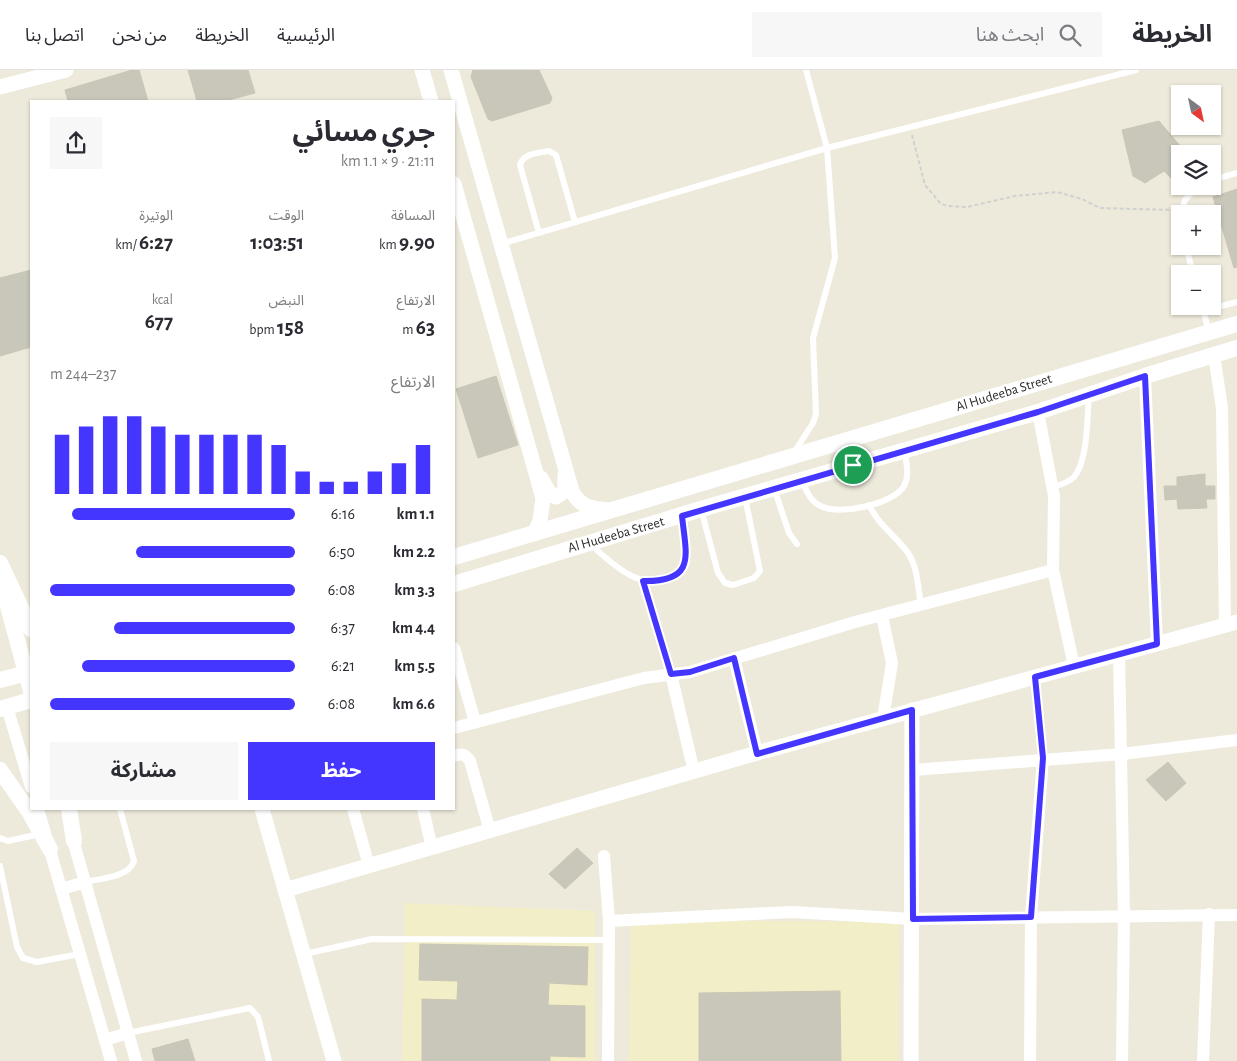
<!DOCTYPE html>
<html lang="ar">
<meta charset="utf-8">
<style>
body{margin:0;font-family:"Alegreya Sans","Noto Sans Arabic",sans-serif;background:#f7f7f7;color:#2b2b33;direction:rtl;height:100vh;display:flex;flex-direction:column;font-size:19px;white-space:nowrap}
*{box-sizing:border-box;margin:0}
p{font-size:16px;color:#7c7c81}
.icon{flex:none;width:28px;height:28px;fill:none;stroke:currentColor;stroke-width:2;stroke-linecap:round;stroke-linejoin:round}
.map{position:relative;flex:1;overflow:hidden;direction:ltr}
.details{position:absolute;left:30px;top:30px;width:425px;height:710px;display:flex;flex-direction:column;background:#fff;border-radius:0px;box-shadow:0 1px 4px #0004;direction:rtl}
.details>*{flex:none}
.needle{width:32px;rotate:147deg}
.controls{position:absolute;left:1171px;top:15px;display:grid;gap:10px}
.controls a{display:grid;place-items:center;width:50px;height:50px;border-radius:0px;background:#fff;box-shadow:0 1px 4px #0004;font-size:25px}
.pin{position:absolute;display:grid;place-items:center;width:42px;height:42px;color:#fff;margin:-21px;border:2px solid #fff;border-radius:50%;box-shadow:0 1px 5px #0007}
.round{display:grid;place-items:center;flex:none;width:52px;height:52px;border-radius:0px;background:#f7f7f7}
.summary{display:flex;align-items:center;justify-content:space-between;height:85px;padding:0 20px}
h1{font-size:28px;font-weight:700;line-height:38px}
.figures{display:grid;grid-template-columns:repeat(3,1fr);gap:8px;height:85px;padding:5px 20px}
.figures div{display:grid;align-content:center}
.figures b{font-size:21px;font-weight:700}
.figures small{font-size:14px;font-weight:400}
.figures p{font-size:14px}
.chart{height:140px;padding:10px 20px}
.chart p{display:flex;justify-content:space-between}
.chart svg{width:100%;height:90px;margin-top:5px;stroke:#4436ff;stroke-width:6}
.primary-button{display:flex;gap:10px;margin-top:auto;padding:10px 20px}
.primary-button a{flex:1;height:58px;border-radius:0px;background:#4436ff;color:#fff;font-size:20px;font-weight:700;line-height:58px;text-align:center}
.primary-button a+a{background:#f7f7f7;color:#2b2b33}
ul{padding:0 20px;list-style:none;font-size:16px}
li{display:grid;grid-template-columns:80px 60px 1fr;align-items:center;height:38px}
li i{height:12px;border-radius:6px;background:#4436ff}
header{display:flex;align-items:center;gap:30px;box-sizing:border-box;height:70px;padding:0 25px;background:#fff;border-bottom:1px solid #e1e1e2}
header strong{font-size:24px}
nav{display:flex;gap:28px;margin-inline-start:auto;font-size:18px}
.search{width:350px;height:45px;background:#f7f7f7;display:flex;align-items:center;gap:12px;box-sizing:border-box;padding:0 18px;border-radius:0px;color:#7c7c81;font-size:19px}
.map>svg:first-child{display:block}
.education{fill:#f1eec8}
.building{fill:#c9c7ba;stroke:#c9c7b4}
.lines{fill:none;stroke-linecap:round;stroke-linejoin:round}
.path{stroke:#d0d0d0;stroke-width:2;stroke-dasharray:4 2.5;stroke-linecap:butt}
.service{stroke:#fff;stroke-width:6}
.pedestrian{stroke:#fff;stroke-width:9}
.minor{stroke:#fff;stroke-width:12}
.tertiary{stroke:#fff;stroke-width:15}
.secondary{stroke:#fff;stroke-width:16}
.route-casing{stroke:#fff;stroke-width:10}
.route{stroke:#4436ff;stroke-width:6}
.labels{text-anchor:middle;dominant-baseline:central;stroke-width:4.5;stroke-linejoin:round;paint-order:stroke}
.street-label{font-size:14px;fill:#2a2a2a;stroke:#fff}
</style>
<header>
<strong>الخريطة</strong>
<div class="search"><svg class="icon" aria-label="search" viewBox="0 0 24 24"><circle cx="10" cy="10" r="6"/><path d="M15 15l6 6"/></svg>ابحث هنا</div>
<nav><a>الرئيسية</a><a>الخريطة</a><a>من نحن</a><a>اتصل بنا</a></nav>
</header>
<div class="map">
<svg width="1237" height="991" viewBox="0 0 1237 991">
<rect width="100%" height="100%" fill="#eeeadb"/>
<!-- education -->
<g class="education">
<polygon points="405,833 595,841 595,991 402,991"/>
<polygon points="631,850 899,852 898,991 629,991"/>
</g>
<!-- building -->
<g class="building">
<polygon points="132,0 139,0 148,31 68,31 65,20"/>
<polygon points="188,0 248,0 255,23 225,31 197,31"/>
<polygon points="473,0 539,0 552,28 550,33 492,51 488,49 471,7"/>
<polygon points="1159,51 1187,84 1180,84 1180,102 1172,109 1164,101 1145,113 1133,106 1122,60"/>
<polygon points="1237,119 1237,197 1234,198 1213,127"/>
<polygon points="31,200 31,277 0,286 0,208"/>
<polygon points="496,306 518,375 478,388 456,319"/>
<polygon points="1205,404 1205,416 1215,416 1215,429 1206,429 1207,438 1178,439 1177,429 1165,430 1164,416 1177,416 1177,407"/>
<polygon points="1168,692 1186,713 1166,731 1146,710"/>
<polygon points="577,778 593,793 565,819 549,804"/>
<polygon points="420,874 588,877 587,915 549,913 548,935 585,936 585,987 550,986 550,991 422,991 422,929 457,930 458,911 419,910"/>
<polygon points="840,921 841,991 699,991 699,923"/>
<polygon points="188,969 195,991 155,991 152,979"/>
</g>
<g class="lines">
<!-- path -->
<polyline class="path" points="912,65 925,115 941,134 948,136 967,137 1015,126 1057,122 1082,129 1100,138 1174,140"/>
<!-- service -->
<g class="service">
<polyline points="1212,110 1237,103"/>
<polyline points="1181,144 1185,130 1197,116"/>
<polyline points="1180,149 1180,153"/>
<path d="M539,163L520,95C523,83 538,83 549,81L556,85L575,152"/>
<polyline points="501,174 827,78 1136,0"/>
<polyline points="1186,176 1193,204"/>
<polyline points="1202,236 1209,262"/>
<polyline points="1203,241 1237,232"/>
<polyline points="795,381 813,353 816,344 813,268 835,188 827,78 806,0"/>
<path d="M802,411C807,422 811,433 823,437C841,445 894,434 904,416C910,405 906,393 905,382"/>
<path d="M1053,417C1060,415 1068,413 1074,407C1088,391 1087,347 1089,326"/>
<polyline points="774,418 789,463 797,474"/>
<path d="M869,435C880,457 895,465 908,483C918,498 918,518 921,536"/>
<polyline points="701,439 718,503 725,513 733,515 754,508 760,501 745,427"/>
<path d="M591,475C615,496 641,523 674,505C680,502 685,499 687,492C689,478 684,459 682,446"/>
<polyline points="643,511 671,604"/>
<polyline points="0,768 8,771 40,764"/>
<polyline points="0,796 17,877 23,888 37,892 80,884"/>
<path d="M86,812C101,808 128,808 134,791L120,739"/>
<polyline points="305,884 372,869 609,870"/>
<polyline points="128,963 250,938 258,947 269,991"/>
</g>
<!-- pedestrian -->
<polyline class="pedestrian" points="1035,607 1043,688"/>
<!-- minor -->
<g class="minor">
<polyline points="1214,285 1222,338 1225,555"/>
<polyline points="1145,306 1157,574"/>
<polyline points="1038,342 1054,426 1053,500 1074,596"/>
<polyline points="882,546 892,593 883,649"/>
<polyline points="454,578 475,652"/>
<polyline points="1119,583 1124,846 1122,991"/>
<polyline points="734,588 757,683"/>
<polyline points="671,604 694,702"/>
<polyline points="7,637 31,717"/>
<polyline points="454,658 644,608 690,602 855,552 1053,500"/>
<path d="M454,686C462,683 465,684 470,691L490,761"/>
<polyline points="913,700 1122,684 1237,670"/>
<polyline points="38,739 111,991"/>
<polyline points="353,739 369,796"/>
<polyline points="423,739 432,778"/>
<polyline points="71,763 136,991"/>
<polyline points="604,786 609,851 608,991"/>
<polyline points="61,819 86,812"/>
<polyline points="609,851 792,842 913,849 1237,845"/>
<polyline points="105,970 128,963"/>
<polyline points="1030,991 1031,847 1043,688"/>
<polyline points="1203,991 1209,844"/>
</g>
<!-- tertiary -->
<g class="tertiary">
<polyline points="422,0 431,31"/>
<path d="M451,0L572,421C580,438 594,439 611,440"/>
<polyline points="0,17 66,0"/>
<polyline points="454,114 543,428 540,451 534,464"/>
<polyline points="541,408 550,424 556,427 565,421 565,405"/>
<polyline points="262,739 334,991"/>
<polyline points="285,820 757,683 1237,552"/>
<polyline points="911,991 912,640"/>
</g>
<!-- secondary -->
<g class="secondary">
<polyline points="454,487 1237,254"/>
<polyline points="0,493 31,559"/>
<polyline points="0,507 31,621"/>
<polyline points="454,514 701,439 1038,342 1145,306 1237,278"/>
<polyline points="0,610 31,602"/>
<polyline points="0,639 31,630"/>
<polyline points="0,700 30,743 50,779"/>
<polyline points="69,739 74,771"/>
</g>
</g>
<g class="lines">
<defs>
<path id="route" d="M1145,306L1157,574L1035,607L1043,688L1031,847L913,849L912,640L757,684L734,588L690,602L671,604L643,511C697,512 686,485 682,446L1038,342Z"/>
</defs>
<!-- route casing -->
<use href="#route" class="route-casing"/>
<!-- route -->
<use href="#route" class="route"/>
</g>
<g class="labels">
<!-- street labels -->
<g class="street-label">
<text transform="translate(1004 323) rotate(-17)">Al Hudeeba Street</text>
<text transform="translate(616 465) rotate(-16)">Al Hudeeba Street</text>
</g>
</g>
</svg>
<div class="controls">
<a><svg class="needle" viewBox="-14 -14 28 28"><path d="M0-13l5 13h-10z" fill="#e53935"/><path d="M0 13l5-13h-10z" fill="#7c7c81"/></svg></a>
<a><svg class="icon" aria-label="layers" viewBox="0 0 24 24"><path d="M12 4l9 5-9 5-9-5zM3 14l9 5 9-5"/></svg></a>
<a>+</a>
<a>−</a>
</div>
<div class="pin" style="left:853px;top:395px;background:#1e9e55"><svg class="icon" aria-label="arrive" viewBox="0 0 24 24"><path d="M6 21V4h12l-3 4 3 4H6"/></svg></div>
<section class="details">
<div class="summary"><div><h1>جري مسائي</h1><p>21:11 · 9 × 1.1 km</p></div><a class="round"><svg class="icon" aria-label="share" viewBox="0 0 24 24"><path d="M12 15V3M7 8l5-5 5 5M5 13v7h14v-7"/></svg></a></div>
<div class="figures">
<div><p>المسافة</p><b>9.90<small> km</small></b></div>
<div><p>الوقت</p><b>1:03:51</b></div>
<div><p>الوتيرة</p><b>6:27<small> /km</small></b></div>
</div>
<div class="figures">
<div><p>الارتفاع</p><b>63<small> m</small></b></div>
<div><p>النبض</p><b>158<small> bpm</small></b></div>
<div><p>kcal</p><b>677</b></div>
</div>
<div class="chart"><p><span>الارتفاع</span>237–244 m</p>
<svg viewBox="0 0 160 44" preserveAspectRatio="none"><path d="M5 44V15M15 44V11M25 44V6M35 44V6M45 44V11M55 44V15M65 44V15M75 44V15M85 44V15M95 44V20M105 44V33M115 44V38M125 44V38M135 44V33M145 44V29M155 44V20"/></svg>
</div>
<ul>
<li><b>1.1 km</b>6:16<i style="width:91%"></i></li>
<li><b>2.2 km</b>6:50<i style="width:65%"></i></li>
<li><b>3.3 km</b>6:08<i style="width:100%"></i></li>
<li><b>4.4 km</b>6:37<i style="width:74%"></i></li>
<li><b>5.5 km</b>6:21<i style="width:87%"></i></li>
<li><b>6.6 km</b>6:08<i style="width:100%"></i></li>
</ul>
<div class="primary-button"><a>حفظ</a><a>مشاركة</a></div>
</section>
</div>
